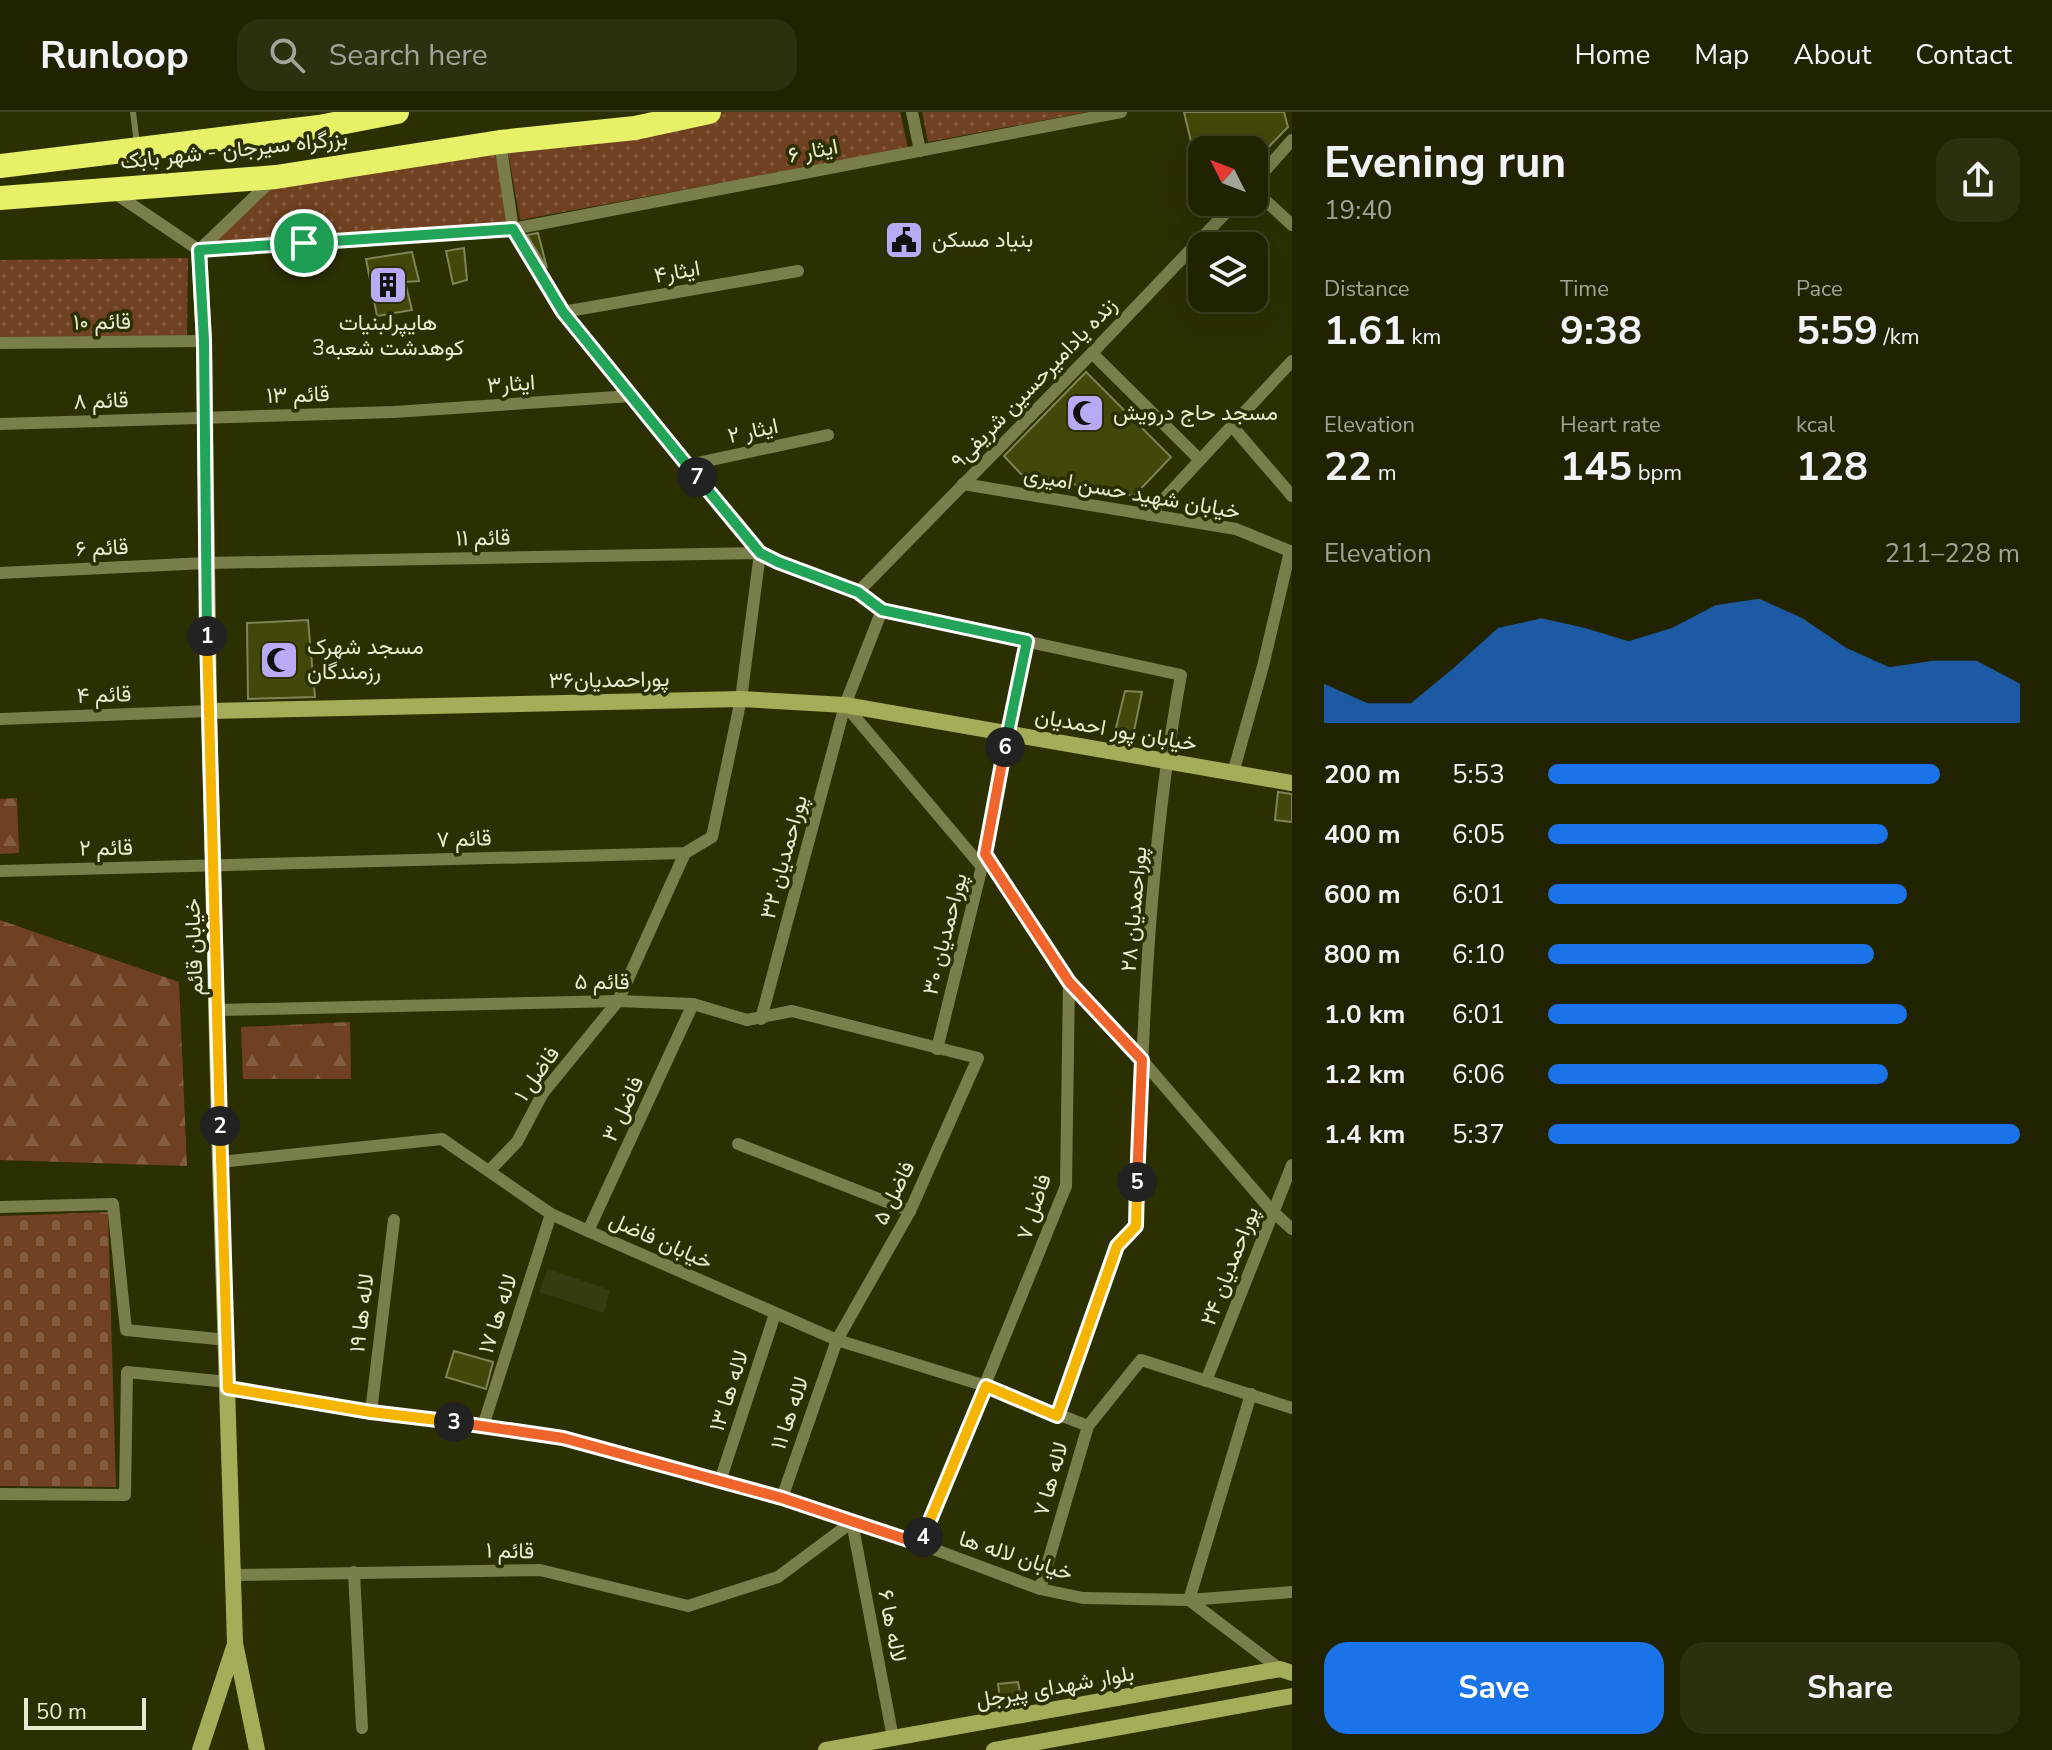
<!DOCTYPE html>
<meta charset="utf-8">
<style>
body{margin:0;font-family:"Nunito Sans",Vazirmatn,sans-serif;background:#2d2f0f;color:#f1f3f6;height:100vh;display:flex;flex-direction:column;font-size:30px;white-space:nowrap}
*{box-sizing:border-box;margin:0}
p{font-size:26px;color:#a2a499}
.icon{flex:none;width:44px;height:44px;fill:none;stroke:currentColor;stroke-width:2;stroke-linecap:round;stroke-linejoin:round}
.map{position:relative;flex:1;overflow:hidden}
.sheet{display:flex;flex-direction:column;background:#212300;width:760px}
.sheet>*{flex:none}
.needle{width:52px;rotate:312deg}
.tools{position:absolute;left:1188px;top:24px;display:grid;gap:16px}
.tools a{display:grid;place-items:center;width:80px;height:80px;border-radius:16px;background:#212300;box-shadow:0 8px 32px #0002,0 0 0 2px #3e4022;font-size:40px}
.scale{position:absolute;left:24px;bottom:20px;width:122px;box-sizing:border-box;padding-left:8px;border:4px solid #e8ebd2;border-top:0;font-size:22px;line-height:28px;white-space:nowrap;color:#e8ebd2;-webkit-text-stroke:6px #2c2f00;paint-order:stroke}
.pin{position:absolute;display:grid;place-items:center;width:68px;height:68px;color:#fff;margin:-34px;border:4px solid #fff;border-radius:50%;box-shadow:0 2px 8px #0007}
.km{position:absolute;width:40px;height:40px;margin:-20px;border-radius:50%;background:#222;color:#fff;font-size:22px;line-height:40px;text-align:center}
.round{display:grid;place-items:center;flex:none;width:84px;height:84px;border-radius:24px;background:#2d2f0f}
.headline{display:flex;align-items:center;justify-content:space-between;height:136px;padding:0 32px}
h1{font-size:44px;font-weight:700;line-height:60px}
.stats{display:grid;grid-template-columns:repeat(3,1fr);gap:12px;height:136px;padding:8px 32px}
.stats div{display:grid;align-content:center}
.stats b{font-size:40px;font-weight:700}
.stats small{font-size:22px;font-weight:400}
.stats p{font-size:22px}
.chart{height:224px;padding:16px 32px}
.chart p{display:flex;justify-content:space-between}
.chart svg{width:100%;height:144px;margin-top:8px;fill:#1a73e8;opacity:.7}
.action{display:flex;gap:16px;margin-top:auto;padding:16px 32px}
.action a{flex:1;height:92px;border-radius:24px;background:#1a73e8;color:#fff;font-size:32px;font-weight:700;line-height:92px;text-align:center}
.action a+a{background:#2d2f0f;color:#f1f3f6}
ul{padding:0 32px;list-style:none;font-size:26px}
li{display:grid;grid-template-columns:128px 96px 1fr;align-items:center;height:60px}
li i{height:20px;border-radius:10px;background:#1a73e8}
header{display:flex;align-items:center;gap:48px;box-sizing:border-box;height:112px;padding:0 40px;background:#212300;border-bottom:2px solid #3e4022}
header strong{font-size:38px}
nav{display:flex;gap:44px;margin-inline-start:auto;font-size:28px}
.search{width:560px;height:72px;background:#2d2f0f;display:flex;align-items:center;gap:20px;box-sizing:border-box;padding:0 28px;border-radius:24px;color:#a2a499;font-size:30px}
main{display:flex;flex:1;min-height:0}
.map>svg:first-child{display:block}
.built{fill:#383b11}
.forest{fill:url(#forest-firs)}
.cemetery{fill:url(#cemetery-stones)}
.park{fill:url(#park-dots)}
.building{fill:#434709;stroke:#7f8455;stroke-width:2}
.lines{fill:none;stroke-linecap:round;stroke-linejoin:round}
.lane{stroke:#797e4b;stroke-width:6}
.street{stroke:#797e4b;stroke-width:12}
.secondary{stroke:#a5ad58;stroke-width:16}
.highway{stroke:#e6f168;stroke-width:24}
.split-1-casing{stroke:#fff;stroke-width:16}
.split-2-casing{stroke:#fff;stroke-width:16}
.split-3-casing{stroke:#fff;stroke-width:16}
.split-4-casing{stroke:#fff;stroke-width:16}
.split-5-casing{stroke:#fff;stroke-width:16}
.split-6-casing{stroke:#fff;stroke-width:16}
.split-7-casing{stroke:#fff;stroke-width:16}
.split-8-casing{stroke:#fff;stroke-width:16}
.split-1{stroke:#22a559;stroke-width:10}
.split-2{stroke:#f5b400;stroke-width:10}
.split-3{stroke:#f5b400;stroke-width:10}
.split-4{stroke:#f0652b;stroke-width:10}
.split-5{stroke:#f5b400;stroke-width:10}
.split-6{stroke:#f0652b;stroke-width:10}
.split-7{stroke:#22a559;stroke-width:10}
.split-8{stroke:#22a559;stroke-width:10}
.labels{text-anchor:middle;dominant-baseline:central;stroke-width:7;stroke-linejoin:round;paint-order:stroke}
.street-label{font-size:22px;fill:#e8ebd2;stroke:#2c2f00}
.poi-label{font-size:22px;fill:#e8ebd2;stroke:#2c2f00;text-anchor:start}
</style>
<header>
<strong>Runloop</strong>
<div class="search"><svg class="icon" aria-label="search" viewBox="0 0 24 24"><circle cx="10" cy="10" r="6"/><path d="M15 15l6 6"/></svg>Search here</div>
<nav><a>Home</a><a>Map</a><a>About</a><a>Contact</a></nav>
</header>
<main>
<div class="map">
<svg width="1292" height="1638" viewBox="0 0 1292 1638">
<defs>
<pattern id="forest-firs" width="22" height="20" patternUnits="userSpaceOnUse" patternTransform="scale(2)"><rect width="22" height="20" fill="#6f4121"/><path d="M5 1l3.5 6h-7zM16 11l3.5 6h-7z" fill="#845d40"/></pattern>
<pattern id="cemetery-stones" width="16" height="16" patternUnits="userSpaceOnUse" patternTransform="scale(2)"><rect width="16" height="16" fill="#6f4121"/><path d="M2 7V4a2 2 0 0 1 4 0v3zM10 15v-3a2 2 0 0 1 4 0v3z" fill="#845d40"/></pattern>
<pattern id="park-dots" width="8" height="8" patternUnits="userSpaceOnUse" patternTransform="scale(2)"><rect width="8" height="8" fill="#6f4121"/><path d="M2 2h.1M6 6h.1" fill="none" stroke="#845d40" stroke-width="1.8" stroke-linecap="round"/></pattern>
</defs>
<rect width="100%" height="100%" fill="#2c2f00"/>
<!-- built -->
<polygon class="built" points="548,1157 610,1178 604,1201 539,1180"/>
<!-- forest -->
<g class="forest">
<polygon points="17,686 19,741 0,742 0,687"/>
<polygon points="0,808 179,870 187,1054 0,1048"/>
<polygon points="350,910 351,967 243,967 241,915"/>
</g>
<!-- cemetery -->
<polygon class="cemetery" points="108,1100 116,1375 0,1374 0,1104"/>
<!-- park -->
<g class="park">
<polygon points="724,0 900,0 908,36 520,108 507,35"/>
<polygon points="922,0 1087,0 928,30"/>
<polygon points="496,39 506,112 216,129 278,70"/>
<polygon points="188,146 187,224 0,225 0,148"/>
</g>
<!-- building -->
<g class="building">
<polygon points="1184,0 1284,0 1288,15 1254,50 1254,38 1193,38"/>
<polygon points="538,121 547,156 527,123"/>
<polygon points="464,136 467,168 453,172 446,139"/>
<polygon points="412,140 419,169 405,170 412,198 377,204 366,147"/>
<polygon points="1086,260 1171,345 1134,384 1021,362 1004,344"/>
<polygon points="308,508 315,585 248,587 247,511"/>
<polygon points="1125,579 1142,580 1133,624 1115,620"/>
<polygon points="1278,680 1292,682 1292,710 1275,708"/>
<polygon points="454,1239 493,1250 486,1277 446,1265"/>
<polygon points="1018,1570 1022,1592 1001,1595 998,1572"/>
</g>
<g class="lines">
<!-- lane -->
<polyline class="lane" points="133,0 137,32"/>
<!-- street -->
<g class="street">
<polyline points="912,0 920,39"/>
<path d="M500,30L513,117L563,200L760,441L778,450L858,480L882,498L1181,563C1148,742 1142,931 1136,1114L1117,1134L1057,1304"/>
<polyline points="1254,71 1292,28"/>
<polyline points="1254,78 1292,113"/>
<polyline points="113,80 199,138"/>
<polyline points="199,138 513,117 1121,0"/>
<polyline points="199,138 272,68"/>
<polyline points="563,200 798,159"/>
<polyline points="0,231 204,229"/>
<polyline points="1092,241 1200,348"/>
<polyline points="0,312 394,300 631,284"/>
<polyline points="1232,314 1292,384"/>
<polyline points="688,353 828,323"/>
<polyline points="963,372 1236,417 1292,440"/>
<polyline points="1149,403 1292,249"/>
<polyline points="0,461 206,451 760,441 741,587 712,725 685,741 0,759"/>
<polyline points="858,480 1092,241 1236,90"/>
<polyline points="845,593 982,755"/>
<polyline points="0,607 209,599"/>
<polyline points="1233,661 1263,554 1290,439"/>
<polyline points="985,742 1069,870 1142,948 1272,1099 1292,1117"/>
<polyline points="217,898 618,889 693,892 747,908 792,899 978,946 910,1099 837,1228 782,1386"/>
<polyline points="761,907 845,593 882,498"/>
<polyline points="937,937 985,742 1027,529"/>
<polyline points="738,1032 910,1099"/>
<polyline points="220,1050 442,1027 551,1102 588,1119 837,1228 986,1274 1088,1314"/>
<polyline points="490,1058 517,1030 543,981 618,889 685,741"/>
<polyline points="0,1095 113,1092 126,1218 227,1228"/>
<polyline points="588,1119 693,892"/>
<polyline points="1206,1269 1292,1053"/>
<polyline points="228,1276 371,1300 563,1326 782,1386 920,1432 1040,1477 1083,1486 1189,1488 1292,1480"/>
<polyline points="371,1300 394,1108"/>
<polyline points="483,1314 551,1102"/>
<polyline points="720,1369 775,1202"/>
<polyline points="0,1382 125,1383 127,1260 228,1270"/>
<polyline points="920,1432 1066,1074 1069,870"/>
<polyline points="354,1460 362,1616"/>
<polyline points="234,1463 540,1458 688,1494 778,1465 852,1410 893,1626"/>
<polyline points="1040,1477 1088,1314 1141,1248 1292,1296"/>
<polyline points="1189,1488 1251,1282"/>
<polyline points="1189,1488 1280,1557"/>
</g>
<!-- secondary -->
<g class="secondary">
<polyline points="199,138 204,229 209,599 220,1050 235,1531 257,1638"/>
<polyline points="209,599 741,587 845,593 1292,671"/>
<polyline points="200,1638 235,1532"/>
<polyline points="826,1638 1280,1557 1292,1561"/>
<polyline points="994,1638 1292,1584"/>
</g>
<!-- highway -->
<g class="highway">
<polyline points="0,54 319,15 397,0"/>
<polyline points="0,86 276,65 500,30 635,16 709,0"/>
</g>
</g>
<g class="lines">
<defs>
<polyline id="split-1" points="207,524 204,229 199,138 304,131"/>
<polyline id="split-2" points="207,524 220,1014"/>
<polyline id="split-3" points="220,1014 228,1276 371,1300 454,1310"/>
<polyline id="split-4" points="454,1310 563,1326 782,1386 920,1432 923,1425"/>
<polyline id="split-5" points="923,1425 986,1274 1057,1304 1117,1134 1136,1114 1137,1070"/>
<polyline id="split-6" points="1005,635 985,742 1069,870 1142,948 1137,1070"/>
<polyline id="split-7" points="697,365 760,441 778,450 858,480 882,498 1027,529 1005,635"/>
<polyline id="split-8" points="304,131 513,117 563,200 697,365"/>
</defs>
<!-- split-1 casing -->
<use href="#split-1" class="split-1-casing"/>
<!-- split-2 casing -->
<use href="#split-2" class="split-2-casing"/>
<!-- split-3 casing -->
<use href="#split-3" class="split-3-casing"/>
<!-- split-4 casing -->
<use href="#split-4" class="split-4-casing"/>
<!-- split-5 casing -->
<use href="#split-5" class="split-5-casing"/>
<!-- split-6 casing -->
<use href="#split-6" class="split-6-casing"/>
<!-- split-7 casing -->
<use href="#split-7" class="split-7-casing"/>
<!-- split-8 casing -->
<use href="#split-8" class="split-8-casing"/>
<!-- split-1 -->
<use href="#split-1" class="split-1"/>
<!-- split-2 -->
<use href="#split-2" class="split-2"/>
<!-- split-3 -->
<use href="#split-3" class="split-3"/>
<!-- split-4 -->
<use href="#split-4" class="split-4"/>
<!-- split-5 -->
<use href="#split-5" class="split-5"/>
<!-- split-6 -->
<use href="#split-6" class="split-6"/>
<!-- split-7 -->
<use href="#split-7" class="split-7"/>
<!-- split-8 -->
<use href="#split-8" class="split-8"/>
</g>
<!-- icons -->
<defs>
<symbol id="civic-square" viewBox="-11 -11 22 22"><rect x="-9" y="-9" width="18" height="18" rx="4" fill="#baaaf6" stroke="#2c2f00"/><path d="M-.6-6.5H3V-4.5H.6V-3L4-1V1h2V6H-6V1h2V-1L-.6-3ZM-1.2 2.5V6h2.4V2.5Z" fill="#111"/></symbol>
<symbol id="building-square" viewBox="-11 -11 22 22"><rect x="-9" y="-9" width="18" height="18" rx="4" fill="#baaaf6" stroke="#2c2f00"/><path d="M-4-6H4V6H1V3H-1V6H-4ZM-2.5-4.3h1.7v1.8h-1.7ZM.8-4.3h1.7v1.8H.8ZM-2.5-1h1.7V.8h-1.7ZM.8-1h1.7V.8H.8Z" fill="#111"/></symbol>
<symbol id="mosque-square" viewBox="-11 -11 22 22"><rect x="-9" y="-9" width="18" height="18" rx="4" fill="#baaaf6" stroke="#2c2f00"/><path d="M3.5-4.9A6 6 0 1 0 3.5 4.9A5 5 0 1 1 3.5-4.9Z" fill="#111"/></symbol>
</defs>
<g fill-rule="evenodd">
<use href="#civic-square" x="882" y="106" width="44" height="44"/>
<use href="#building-square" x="366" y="151" width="44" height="44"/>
<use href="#mosque-square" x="1063" y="279" width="44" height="44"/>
<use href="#mosque-square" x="257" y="526" width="44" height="44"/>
</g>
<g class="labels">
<!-- street labels -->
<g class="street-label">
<text transform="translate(234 38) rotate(-6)">بزرگراه سیرجان - شهر بابک</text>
<text transform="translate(813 39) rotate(-11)">ایثار ۶</text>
<text transform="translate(677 160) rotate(-10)">ایثار۴</text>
<text transform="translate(102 210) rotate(-1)">قائم ۱۰</text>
<text transform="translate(1034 271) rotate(-46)">زنده یادامیرحسین شریفی۹</text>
<text transform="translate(511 272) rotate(-4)">ایثار۳</text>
<text transform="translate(298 283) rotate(-2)">قائم ۱۳</text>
<text transform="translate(101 289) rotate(-2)">قائم ۸</text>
<text transform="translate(753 319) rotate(-12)">ایثار ۲</text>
<text transform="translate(1132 381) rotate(10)">خیابان شهید حسن امیری</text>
<text transform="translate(483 426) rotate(-1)">قائم ۱۱</text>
<text transform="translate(102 436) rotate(-3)">قائم ۶</text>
<text transform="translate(609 568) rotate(-1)">پوراحمدیان۳۶</text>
<text transform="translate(104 583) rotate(-2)">قائم ۴</text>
<text transform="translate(1116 618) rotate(10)">خیابان پور احمدیان</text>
<text transform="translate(464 727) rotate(-2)">قائم ۷</text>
<text transform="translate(106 736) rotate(-1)">قائم ۲</text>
<text transform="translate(784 745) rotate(-75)">پوراحمدیان ۳۲</text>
<text transform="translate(1134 797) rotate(-85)">پوراحمدیان ۲۸</text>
<text transform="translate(945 822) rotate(-76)">پوراحمدیان ۳۰</text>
<text transform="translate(194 835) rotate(-92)">خیابان قائم</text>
<text x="602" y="870">قائم ۵</text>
<text transform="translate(537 962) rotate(-55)">فاضل ۱</text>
<text transform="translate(623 997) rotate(-65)">فاضل ۳</text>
<text transform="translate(894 1081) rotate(-64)">فاضل ۵</text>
<text transform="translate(1034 1095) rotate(-72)">فاضل ۷</text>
<text transform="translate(661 1129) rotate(24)">خیابان فاضل</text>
<text transform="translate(1230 1154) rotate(-69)">پوراحمدیان ۲۴</text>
<text transform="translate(362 1201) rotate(-83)">لاله ها ۱۹</text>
<text transform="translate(498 1202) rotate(-72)">لاله ها ۱۷</text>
<text transform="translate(729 1279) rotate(-72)">لاله ها ۱۳</text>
<text transform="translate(790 1301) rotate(-71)">لاله ها ۱۱</text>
<text transform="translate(1051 1367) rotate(-74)">لاله ها ۷</text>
<text transform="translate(510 1439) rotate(1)">قائم ۱</text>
<text transform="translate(1016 1444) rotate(18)">خیابان لاله ها</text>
<text transform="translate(892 1514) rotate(79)">لاله ها ۶</text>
<text transform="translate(1055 1575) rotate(-10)">بلوار شهدای پیرجل</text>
</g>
<!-- poi labels -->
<g class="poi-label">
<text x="932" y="128">بنیاد مسکن</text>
<text x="388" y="211" text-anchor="middle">هایپرلبنیات<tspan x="388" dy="25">کوهدشت شعبه3</tspan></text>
<text x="1113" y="301">مسجد حاج درویش</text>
<text x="307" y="535">مسجد شهرک<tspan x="307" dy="25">رزمندگان</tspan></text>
</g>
</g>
</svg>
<div class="tools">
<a><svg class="needle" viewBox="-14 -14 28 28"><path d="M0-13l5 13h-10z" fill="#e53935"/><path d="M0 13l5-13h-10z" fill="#a2a499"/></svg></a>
<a><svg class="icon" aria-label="layers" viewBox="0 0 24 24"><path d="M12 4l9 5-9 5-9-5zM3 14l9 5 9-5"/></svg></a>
</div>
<div class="scale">50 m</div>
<div class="pin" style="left:304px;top:131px;background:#1e9e55"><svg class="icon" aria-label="arrive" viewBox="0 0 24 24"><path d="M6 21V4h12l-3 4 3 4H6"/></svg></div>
<b class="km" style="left:207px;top:524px">1</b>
<b class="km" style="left:220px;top:1014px">2</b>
<b class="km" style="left:454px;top:1310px">3</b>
<b class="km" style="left:923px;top:1425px">4</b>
<b class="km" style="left:1137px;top:1070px">5</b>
<b class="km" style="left:1005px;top:635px">6</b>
<b class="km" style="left:697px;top:365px">7</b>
</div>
<section class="sheet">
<div class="headline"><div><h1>Evening run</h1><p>19:40</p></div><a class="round"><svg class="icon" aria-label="share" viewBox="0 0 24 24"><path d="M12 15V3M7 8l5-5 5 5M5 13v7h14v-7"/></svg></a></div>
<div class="stats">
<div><p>Distance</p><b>1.61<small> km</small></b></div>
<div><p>Time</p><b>9:38</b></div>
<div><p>Pace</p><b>5:59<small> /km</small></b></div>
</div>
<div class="stats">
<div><p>Elevation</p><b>22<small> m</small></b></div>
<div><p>Heart rate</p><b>145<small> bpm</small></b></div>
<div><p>kcal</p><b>128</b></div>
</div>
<div class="chart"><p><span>Elevation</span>211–228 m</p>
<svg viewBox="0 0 160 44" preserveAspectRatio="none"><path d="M0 44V32L10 38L20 38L30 27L40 15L50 12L60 15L70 19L80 15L90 8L100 6L110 12L120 21L130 27L140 25L150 25L160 32V44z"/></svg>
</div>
<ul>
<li><b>200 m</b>5:53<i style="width:83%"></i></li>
<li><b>400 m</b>6:05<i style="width:72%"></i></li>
<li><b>600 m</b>6:01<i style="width:76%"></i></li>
<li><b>800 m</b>6:10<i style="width:69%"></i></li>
<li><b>1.0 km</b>6:01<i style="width:76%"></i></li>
<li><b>1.2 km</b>6:06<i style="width:72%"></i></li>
<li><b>1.4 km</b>5:37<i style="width:100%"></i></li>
</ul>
<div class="action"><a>Save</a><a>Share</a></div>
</section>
</main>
